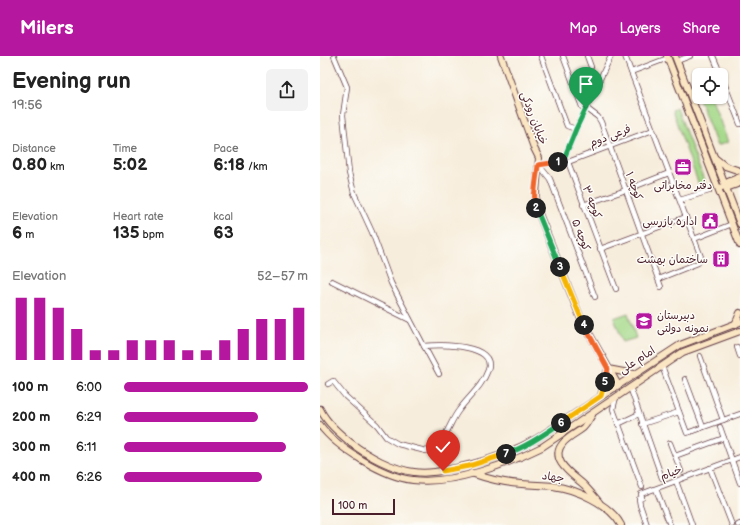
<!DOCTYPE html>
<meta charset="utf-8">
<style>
body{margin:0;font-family:"Balsamiq Sans","Playpen Sans Arabic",sans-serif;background:#f2f2f2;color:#222;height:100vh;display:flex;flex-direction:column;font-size:15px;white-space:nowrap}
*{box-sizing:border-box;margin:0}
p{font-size:13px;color:#767676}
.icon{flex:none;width:22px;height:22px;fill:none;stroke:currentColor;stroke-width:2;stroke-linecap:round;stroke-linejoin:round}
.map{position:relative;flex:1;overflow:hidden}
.panel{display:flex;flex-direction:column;background:#fff;width:320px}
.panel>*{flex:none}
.fabs{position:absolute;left:372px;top:12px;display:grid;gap:8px}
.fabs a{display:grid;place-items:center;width:36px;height:36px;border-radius:6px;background:#fff;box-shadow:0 1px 3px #0004;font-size:20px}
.scale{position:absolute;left:12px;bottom:10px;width:63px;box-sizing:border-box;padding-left:4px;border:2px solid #4a1f2b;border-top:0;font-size:11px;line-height:14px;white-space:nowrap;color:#4a1f2b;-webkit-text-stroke:3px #fdfcf7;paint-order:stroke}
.pin{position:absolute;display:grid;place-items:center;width:34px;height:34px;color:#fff;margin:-41px -17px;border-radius:50% 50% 50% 0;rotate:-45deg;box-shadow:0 0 4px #0007}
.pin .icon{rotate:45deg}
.km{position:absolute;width:20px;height:20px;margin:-10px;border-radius:50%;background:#222;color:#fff;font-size:11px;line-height:20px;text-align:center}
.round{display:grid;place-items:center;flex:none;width:42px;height:42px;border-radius:6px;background:#f2f2f2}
.headline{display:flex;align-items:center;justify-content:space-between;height:68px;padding:0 12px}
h1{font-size:22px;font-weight:700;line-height:30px}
.stats{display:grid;grid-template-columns:repeat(3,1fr);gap:6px;height:68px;padding:4px 12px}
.stats div{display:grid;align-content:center}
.stats b{font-size:17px;font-weight:700}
.stats small{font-size:11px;font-weight:400}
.stats p{font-size:11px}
.chart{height:112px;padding:8px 12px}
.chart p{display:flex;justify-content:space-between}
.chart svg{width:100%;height:72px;margin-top:4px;stroke:#b5179e;stroke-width:6}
ul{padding:0 12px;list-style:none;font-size:13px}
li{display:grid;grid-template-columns:64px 48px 1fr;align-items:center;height:30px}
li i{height:10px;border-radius:5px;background:#b5179e}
header{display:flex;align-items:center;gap:24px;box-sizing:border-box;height:56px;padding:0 20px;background:#b5179e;color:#fff}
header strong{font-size:19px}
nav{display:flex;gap:22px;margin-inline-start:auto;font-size:14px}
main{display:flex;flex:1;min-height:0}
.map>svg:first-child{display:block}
.green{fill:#a5d98a;stroke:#787c5a}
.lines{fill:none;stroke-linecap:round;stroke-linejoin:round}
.minor-casing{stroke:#643e46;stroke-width:6}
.secondary-casing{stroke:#643e46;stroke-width:8}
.minor{stroke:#fff;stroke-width:4.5}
.secondary{stroke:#fbe6c4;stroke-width:6}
.split-1-casing{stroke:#fff;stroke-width:8}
.split-2-casing{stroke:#fff;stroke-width:8}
.split-3-casing{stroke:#fff;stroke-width:8}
.split-4-casing{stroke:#fff;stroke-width:8}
.split-5-casing{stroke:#fff;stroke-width:8}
.split-6-casing{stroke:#fff;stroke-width:8}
.split-7-casing{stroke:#fff;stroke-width:8}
.split-8-casing{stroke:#fff;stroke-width:8}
.split-1{stroke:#22a559;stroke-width:5}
.split-2{stroke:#f0652b;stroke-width:5}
.split-3{stroke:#22a559;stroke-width:5}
.split-4{stroke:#f5b400;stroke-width:5}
.split-5{stroke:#f0652b;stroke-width:5}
.split-6{stroke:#f5b400;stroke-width:5}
.split-7{stroke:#22a559;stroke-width:5}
.split-8{stroke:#f5b400;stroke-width:5}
.labels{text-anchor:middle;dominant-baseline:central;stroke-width:3;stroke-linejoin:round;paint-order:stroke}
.street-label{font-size:11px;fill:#4a1f2b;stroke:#fdfcf7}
.poi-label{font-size:11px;fill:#4a1f2b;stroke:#fdfcf7;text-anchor:end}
</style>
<header>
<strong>Milers</strong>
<nav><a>Map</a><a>Layers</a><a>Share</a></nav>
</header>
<main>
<section class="panel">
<div class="headline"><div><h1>Evening run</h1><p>19:56</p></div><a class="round"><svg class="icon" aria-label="share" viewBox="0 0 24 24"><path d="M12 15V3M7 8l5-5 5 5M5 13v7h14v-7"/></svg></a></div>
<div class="stats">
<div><p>Distance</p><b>0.80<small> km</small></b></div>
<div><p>Time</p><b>5:02</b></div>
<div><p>Pace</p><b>6:18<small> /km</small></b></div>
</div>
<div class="stats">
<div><p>Elevation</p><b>6<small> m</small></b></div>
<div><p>Heart rate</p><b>135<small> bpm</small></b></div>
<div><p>kcal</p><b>63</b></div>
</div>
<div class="chart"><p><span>Elevation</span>52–57 m</p>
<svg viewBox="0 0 160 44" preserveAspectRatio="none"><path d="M5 44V6M15 44V6M25 44V12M35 44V25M45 44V38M55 44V38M65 44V32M75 44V32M85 44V32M95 44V38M105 44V38M115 44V32M125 44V25M135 44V19M145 44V19M155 44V12"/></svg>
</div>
<ul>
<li><b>100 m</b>6:00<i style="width:100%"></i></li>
<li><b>200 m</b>6:29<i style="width:73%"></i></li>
<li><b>300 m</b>6:11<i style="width:88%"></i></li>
<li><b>400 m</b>6:26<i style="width:75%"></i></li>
</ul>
</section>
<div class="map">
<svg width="420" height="469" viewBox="0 0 420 469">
<rect width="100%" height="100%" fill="#fdfcf7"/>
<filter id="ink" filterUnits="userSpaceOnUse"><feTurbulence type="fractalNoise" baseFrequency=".025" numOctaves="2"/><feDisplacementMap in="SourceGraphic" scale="8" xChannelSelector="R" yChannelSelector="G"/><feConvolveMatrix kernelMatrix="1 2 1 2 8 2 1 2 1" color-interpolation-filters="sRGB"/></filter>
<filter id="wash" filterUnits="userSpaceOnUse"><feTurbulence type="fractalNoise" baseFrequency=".012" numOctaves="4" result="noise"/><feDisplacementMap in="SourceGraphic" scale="16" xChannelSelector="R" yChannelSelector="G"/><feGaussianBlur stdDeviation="0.9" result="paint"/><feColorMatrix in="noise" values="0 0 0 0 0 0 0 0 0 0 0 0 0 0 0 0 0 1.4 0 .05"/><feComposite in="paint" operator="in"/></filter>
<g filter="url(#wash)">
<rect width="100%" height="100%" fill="#f7eddc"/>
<!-- green -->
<g class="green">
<polygon points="378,40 391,41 408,86 397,90"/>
<polygon points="357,52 386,130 380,132 352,54"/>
<polygon points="308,257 316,282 303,286 294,262"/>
</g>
</g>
<g filter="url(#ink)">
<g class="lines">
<defs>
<g id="minor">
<polyline points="14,0 27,31 23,59 29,117 34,137 52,176 71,227 104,290"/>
<polyline points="221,0 247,70 256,73"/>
<polyline points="243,0 262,51"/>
<polyline points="267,0 271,11"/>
<polyline points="305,0 381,201 378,207 338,223"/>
<polyline points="393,0 401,19"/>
<polyline points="357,5 370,0"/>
<polyline points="311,16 348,2"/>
<polyline points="401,19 420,68"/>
<polyline points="266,52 278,61 281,66 341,231"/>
<polyline points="243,105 256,73 291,0"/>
<polyline points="248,106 296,233"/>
<polyline points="360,144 389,135"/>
<polyline points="263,149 306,134 349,117"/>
<polyline points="374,183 412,168"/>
<polyline points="280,193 366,161"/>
<polyline points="12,225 90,264"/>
<polyline points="275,241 230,123 219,109 243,105 248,106 333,74"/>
<polyline points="417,291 420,300"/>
<polyline points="380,300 403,364"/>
<polyline points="342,310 367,377 420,358"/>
<polyline points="365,323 383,371"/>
<path d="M8,328L13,325L25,340L57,369L66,381L78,388L106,395C126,389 128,368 139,354C149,340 162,331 168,314C177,288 120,288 104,290L119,318"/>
<polyline points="310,331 342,422"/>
<polyline points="296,341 293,353 322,431"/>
<polyline points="298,368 319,358"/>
<polyline points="322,368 359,356"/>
<polyline points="400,371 420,427"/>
<polyline points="350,387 361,415"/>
<polyline points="355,400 404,382"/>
<polyline points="390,412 412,469"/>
<polyline points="356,425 372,469"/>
<polyline points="336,433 350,469"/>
<polyline points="327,469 320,449 319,443 322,442 321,438 420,401"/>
<polyline points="418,469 420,468"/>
</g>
<g id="secondary">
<polyline points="181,0 214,92 219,102 215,148 261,263 298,329"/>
<polyline points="347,0 420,189"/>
<polyline points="355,0 420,168"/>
<polyline points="395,102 405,110 420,115"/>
<polyline points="405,130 409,131 420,127"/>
<polyline points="402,131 405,130 408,126 420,121"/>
<polyline points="415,269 420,257"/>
<polyline points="281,340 288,313 314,318"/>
<path d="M0,353C7,367 19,377 31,387C48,400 72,413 94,416C108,418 122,415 136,412C165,406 191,397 216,383L360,289L420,266"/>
<path d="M272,359C269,363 267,368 263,372C257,377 249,380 243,387C228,404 253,419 264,429C269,434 274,440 279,446"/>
<path d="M0,369C10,383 27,395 42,404C57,413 75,422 93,424C132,429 188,408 222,391L363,296L420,275"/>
<path d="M151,417C168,423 185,427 202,428C213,429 223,429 233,430C256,433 290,448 301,469"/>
</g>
</defs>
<!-- minor casing -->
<use href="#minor" class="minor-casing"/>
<!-- secondary casing -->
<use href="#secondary" class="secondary-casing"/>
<!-- minor -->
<use href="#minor" class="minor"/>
<!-- secondary -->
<use href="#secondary" class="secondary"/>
</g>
</g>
<g class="lines" filter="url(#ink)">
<defs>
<polyline id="split-1" points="238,106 243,105 256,73 266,52"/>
<path id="split-2" d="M216,152C212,141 217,121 218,109L238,106"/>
<polyline id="split-3" points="216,152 240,211"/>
<polyline id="split-4" points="240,211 264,269"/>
<polyline id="split-5" points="264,269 288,313 285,326"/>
<polyline id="split-6" points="241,367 281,340 285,326"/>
<path id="split-7" d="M186,398C206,391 223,379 241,367"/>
<polyline id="split-8" points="123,415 149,410 186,398"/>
</defs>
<!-- split-1 casing -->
<use href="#split-1" class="split-1-casing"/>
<!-- split-2 casing -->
<use href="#split-2" class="split-2-casing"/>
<!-- split-3 casing -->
<use href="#split-3" class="split-3-casing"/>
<!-- split-4 casing -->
<use href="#split-4" class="split-4-casing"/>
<!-- split-5 casing -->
<use href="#split-5" class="split-5-casing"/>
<!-- split-6 casing -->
<use href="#split-6" class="split-6-casing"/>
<!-- split-7 casing -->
<use href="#split-7" class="split-7-casing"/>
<!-- split-8 casing -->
<use href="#split-8" class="split-8-casing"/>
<!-- split-1 -->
<use href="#split-1" class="split-1"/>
<!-- split-2 -->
<use href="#split-2" class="split-2"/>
<!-- split-3 -->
<use href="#split-3" class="split-3"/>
<!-- split-4 -->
<use href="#split-4" class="split-4"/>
<!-- split-5 -->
<use href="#split-5" class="split-5"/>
<!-- split-6 -->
<use href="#split-6" class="split-6"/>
<!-- split-7 -->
<use href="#split-7" class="split-7"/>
<!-- split-8 -->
<use href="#split-8" class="split-8"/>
</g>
<!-- icons -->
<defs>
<symbol id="office-square" viewBox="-11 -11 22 22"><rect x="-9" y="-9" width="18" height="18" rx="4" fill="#b5179e" stroke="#fdfcf7"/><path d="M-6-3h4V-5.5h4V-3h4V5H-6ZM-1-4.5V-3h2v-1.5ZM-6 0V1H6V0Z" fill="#fff"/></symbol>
<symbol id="civic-square" viewBox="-11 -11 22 22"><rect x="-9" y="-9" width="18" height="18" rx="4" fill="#b5179e" stroke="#fdfcf7"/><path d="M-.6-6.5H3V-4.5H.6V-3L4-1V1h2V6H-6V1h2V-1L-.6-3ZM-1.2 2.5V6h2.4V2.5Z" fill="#fff"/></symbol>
<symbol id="building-square" viewBox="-11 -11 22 22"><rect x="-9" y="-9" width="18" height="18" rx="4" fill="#b5179e" stroke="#fdfcf7"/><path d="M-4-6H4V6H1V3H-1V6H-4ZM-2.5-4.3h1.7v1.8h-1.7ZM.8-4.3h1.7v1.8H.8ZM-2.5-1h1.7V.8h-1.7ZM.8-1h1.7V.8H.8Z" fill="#fff"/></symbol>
<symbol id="school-square" viewBox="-11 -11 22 22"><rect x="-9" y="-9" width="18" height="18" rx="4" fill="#b5179e" stroke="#fdfcf7"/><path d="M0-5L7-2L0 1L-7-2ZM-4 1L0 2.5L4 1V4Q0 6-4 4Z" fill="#fff"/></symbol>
</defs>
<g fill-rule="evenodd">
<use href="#office-square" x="353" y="101" width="20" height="20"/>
<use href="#civic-square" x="380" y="155" width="20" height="20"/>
<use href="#building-square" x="391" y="193" width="20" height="20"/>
<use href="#school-square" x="314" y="255" width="20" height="20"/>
</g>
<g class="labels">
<!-- street labels -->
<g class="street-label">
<text transform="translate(214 62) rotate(69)">خیابان رودکی</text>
<text transform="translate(290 80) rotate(-21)">فرعی دوم</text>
<text transform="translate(314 130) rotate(69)">کوچه ۱</text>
<text transform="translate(272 146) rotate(69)">کوچه ۳</text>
<text transform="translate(261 179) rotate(69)">کوچه ۵</text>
<text transform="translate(317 304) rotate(-33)">امام علی</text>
<text transform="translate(351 417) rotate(-21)">خیام</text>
<text transform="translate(233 421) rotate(8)">جهاد</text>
</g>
<!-- poi labels -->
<g class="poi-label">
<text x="363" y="129" text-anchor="middle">دفتر مخابراتی</text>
<text x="377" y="165">اداره بازرسی</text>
<text x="388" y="203">ساختمان بهشت</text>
<text x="337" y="259" text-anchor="start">دبیرستان<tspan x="337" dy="13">نمونه دولتی</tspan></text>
</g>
</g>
</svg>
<div class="fabs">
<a><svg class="icon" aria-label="locate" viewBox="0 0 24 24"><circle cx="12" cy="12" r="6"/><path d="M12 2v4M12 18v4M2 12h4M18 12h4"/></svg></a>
</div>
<div class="scale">100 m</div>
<div class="pin" style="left:266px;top:52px;background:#1e9e55"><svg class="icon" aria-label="arrive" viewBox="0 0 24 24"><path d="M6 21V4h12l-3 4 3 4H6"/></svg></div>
<div class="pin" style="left:123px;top:415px;background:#d93025"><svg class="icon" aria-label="check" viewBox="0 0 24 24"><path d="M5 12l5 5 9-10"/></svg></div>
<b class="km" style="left:238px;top:106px">1</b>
<b class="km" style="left:216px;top:152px">2</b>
<b class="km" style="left:240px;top:211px">3</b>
<b class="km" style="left:264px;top:269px">4</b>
<b class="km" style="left:285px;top:326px">5</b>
<b class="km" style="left:241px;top:367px">6</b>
<b class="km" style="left:186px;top:398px">7</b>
</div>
</main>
